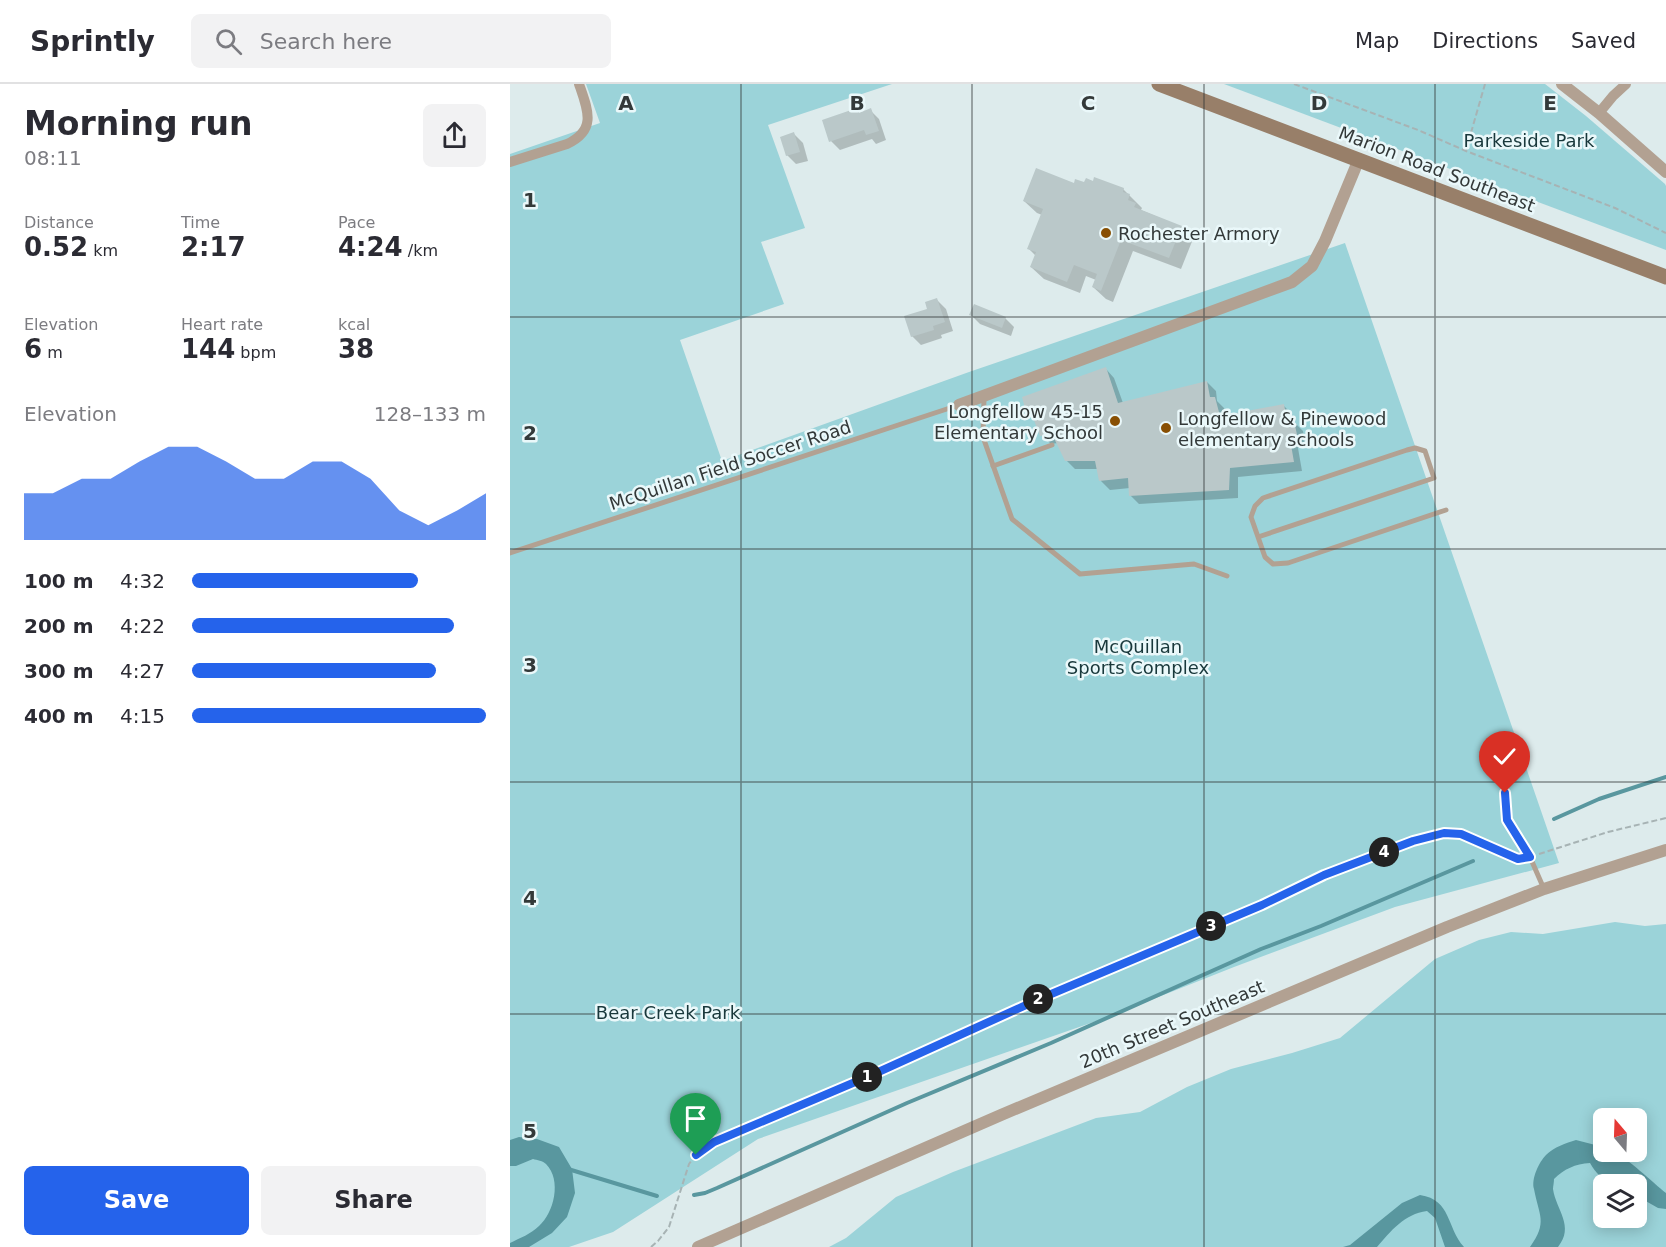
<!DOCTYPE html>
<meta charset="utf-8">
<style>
body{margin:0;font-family:"DejaVu Sans",sans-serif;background:#f2f2f3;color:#2b2b33;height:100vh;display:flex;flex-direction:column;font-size:22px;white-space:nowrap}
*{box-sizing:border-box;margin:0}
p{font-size:20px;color:#7c7c81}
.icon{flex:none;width:33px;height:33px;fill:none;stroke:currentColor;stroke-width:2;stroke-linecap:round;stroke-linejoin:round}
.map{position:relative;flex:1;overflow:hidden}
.panel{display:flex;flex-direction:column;background:#fff;width:510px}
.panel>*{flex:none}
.needle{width:39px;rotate:341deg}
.controls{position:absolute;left:1083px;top:1024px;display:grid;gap:12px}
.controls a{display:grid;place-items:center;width:54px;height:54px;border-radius:9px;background:#fff;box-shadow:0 3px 15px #0003;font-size:30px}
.pin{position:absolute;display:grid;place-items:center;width:51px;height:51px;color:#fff;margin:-62px -26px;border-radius:50% 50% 50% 0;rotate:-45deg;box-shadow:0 0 6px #0007}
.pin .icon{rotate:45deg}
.km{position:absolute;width:30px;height:30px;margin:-15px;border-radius:50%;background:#222;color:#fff;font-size:16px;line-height:30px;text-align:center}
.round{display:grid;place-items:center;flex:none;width:63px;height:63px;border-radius:9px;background:#f2f2f3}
.headline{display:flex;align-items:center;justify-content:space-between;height:102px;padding:0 24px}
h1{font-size:33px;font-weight:800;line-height:45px}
.figures{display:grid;grid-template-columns:repeat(3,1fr);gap:9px;height:102px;padding:6px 24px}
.figures div{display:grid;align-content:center}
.figures b{font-size:26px;font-weight:800}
.figures small{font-size:16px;font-weight:400}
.figures p{font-size:16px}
.chart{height:168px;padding:12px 24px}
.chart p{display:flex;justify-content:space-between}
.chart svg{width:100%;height:108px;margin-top:6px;fill:#2563eb;opacity:.7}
.button{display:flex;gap:12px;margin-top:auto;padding:12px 24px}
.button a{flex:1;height:69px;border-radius:9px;background:#2563eb;color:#fff;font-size:24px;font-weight:800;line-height:69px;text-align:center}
.button a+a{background:#f2f2f3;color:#2b2b33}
ul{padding:0 24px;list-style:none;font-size:20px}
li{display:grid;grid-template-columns:96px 72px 1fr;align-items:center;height:45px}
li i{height:15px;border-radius:8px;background:#2563eb}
header{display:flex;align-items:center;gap:36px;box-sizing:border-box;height:84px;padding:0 30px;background:#fff;border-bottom:2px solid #e1e1e2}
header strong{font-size:28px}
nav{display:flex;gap:33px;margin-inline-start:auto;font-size:21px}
.search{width:420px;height:54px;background:#f2f2f3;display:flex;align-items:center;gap:15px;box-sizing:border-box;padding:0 21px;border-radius:9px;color:#7c7c81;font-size:22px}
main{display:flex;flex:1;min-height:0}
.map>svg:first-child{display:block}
.green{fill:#9bd3d9;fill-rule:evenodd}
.water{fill:#59979f}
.shadow{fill:#0003}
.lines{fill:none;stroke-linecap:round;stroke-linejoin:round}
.stream{stroke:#59979f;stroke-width:4}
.building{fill:#bac8c9}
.path{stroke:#a7b3b4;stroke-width:2;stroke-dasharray:6 3;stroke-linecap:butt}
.service{stroke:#b2a192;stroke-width:5}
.minor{stroke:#b2a192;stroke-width:10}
.tertiary{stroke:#b2a192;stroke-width:12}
.secondary{stroke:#987f69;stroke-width:15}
.route-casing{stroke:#fff;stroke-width:12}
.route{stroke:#2563eb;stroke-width:8}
.grid{fill:none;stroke:#333939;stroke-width:1.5;stroke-opacity:0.55}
.poi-dot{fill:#884f03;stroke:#eaf8fa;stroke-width:2}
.labels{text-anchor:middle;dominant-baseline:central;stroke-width:5;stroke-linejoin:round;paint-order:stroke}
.park-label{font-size:18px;fill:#18383b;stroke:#eaf8fa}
.street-label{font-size:18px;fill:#333939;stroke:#eaf8fa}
.poi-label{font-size:18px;fill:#333939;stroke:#eaf8fa;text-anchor:start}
.grid-label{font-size:20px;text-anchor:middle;font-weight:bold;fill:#333939;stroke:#eaf8fa;stroke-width:5;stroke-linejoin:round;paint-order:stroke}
</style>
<header>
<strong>Sprintly</strong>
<div class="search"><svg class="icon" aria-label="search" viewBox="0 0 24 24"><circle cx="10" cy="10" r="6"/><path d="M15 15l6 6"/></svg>Search here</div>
<nav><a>Map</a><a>Directions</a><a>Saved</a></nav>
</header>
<main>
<section class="panel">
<div class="headline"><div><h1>Morning run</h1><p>08:11</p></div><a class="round"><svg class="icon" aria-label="share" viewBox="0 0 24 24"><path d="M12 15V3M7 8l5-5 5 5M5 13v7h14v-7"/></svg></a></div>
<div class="figures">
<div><p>Distance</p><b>0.52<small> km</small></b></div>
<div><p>Time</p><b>2:17</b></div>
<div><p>Pace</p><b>4:24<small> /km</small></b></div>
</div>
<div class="figures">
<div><p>Elevation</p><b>6<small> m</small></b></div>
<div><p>Heart rate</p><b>144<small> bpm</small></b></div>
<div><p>kcal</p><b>38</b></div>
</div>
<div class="chart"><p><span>Elevation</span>128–133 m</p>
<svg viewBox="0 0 160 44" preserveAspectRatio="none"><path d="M0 44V25L10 25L20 19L30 19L40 12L50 6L60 6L70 12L80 19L90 19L100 12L110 12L120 19L130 32L140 38L150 32L160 25V44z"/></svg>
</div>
<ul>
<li><b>100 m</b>4:32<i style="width:77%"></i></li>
<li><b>200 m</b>4:22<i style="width:89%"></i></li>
<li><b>300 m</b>4:27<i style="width:83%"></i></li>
<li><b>400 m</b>4:15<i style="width:100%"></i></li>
</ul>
<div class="button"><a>Save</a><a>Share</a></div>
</section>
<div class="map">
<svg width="1156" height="1163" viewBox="0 0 1156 1163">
<rect width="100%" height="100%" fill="#ddebec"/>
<!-- green -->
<g class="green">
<polygon points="76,0 382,0 258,41 295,144 251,158 274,220 170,256 212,377 459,288 835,159 1049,779 885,823 724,883 598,933 248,1055 103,1148 59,1163 0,1163 0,70 90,39"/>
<polygon points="714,0 1035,0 1076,32 1155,100 1156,102 1156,166"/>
<path d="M1105,838L1135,842L1156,840V1163H319L336,1154L386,1113L443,1088L586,1034L630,1028L677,1003L721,985L782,969L830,954L925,875L969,856L1001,848L1033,850ZM1094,1035H1126V1068H1094ZM1094,1101H1126V1134H1094Z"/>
</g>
<!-- water -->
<g class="water">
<path d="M9,1053L27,1055L49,1063L62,1085L65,1109L57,1133L42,1149L19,1163H0V1159C10,1154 21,1150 29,1142C44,1129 52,1096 36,1080C33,1077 27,1076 23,1075L6,1082H0V1056Z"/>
<path d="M1066,1056L1093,1063L1094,1068C1095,1068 1102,1068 1103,1068C1117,1073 1143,1099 1156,1109V1125L1148,1124L1127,1112L1126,1101C1104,1101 1092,1100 1080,1079C1065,1080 1054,1085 1044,1095C1044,1099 1043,1102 1043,1105C1046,1126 1065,1142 1048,1163H1020C1038,1138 1029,1132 1024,1105C1021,1095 1029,1078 1036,1071C1044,1063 1056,1059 1066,1056Z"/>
<path d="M910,1111C942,1116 936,1143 954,1163H935L925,1134L917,1127C894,1130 881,1147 867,1163H833L840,1161L892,1119Z"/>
</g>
<!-- shadow -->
<g class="shadow">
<polygon points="347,26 350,30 360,26 369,35 376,56 366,60 362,55 330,66 321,57"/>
<polygon points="284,50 293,59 298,77 286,80 277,71"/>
<polygon points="565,101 613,105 632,124 631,126 671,143 683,155 671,185 623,167 603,218 596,215 583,203 586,196 576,192 570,209 534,195 521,183 526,172 519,165 532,131 527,129 514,117"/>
<polygon points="427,216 436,225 443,247 431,251 432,254 411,261 402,252 419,226"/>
<polygon points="461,231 495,234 504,243 501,252 470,240"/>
<polygon points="596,285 604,294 613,319 697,298 706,307 707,317 714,324 716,332 773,321 782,330 784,338 793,347 796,363 788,364 792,387 728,393 728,414 629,420 620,411 620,404 600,406 591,397 589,385 565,385 556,376 548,359 541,360 532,351 527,339 519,331"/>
</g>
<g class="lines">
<!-- stream -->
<g class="stream">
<polyline points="1044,735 1089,715 1156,693"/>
<polyline points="58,1085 147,1112"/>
<polyline points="184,1111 195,1109 207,1104 397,1019 541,959 751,865 811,842 963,777"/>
</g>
</g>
<!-- building -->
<g class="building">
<polygon points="347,24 349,29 361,24 369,47 356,51 354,46 319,58 312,36"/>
<polygon points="284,48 290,68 276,72 270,53"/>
<polygon points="526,84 564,99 565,95 574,98 576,94 583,97 584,93 614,104 613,108 620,110 618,116 626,119 624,123 672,142 659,174 611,156 591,207 582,203 587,190 564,181 557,198 520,183 526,168 517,165 533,125 513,117"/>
<polygon points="427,214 435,238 423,242 424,246 401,253 394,232 417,225 415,218"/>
<polygon points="464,220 496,233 492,244 459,231"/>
<polygon points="596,283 608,319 697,297 700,313 705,313 710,332 774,320 777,337 784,337 788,355 780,355 784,378 720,384 719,406 619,412 618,394 589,397 585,377 555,377 542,350 530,352 522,331 517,332 512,313"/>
</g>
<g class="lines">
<!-- path -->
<g class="path">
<polyline points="784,0 908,46 956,67 1105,124 1156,149"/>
<polyline points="956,66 975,0"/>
<polyline points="1029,770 1098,748 1156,734"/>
<polyline points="141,1163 148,1157 159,1143 179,1080 186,1071 204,1058 364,990 527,916 752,821 814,791 903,757 935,749 951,749 1008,775 1012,774"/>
</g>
<!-- service -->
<g class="service">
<polyline points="474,313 473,353 502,435 570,490 684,480 717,492"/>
<polyline points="483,382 542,361"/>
<polyline points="748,453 924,394 915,367 905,364 897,366 753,414 745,422 741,433 755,473 763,480 778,479 936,426"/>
<polyline points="0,469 449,321"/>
<polyline points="995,709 997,736 1020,773 1034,805"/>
</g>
<!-- minor -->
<g class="minor">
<polyline points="1089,29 1103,12 1116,0"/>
<path d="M0,78L57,60C87,46 78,26 69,0"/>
</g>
<!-- tertiary -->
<g class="tertiary">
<polyline points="1052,0 1089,29 1156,88"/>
<polyline points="449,321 782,198 802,182 815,157 849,75"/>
<polyline points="188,1163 491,1031 937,843 1034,805 1156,766"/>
</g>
<!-- secondary -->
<polyline class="secondary" points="649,0 1156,193"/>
</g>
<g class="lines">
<defs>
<polyline id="route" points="186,1071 204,1058 364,990 527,916 752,821 814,791 903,757 934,749 951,750 1008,775 1020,773 997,736 995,709"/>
</defs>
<!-- route casing -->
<use href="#route" class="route-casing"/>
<!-- route -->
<use href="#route" class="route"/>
</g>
<!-- grid -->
<path class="grid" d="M231,0V1163M462,0V1163M694,0V1163M925,0V1163M0,233H1156M0,465H1156M0,698H1156M0,930H1156"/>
<!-- markers -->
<g class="poi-dot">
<circle cx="596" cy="149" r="6"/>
<circle cx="605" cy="337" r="6"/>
<circle cx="656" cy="344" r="6"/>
</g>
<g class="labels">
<!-- park labels -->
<g class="park-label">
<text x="1019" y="56">Parkeside Park</text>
<text x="628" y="562">McQuillan<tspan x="628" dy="21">Sports Complex</tspan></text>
<text x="158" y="928">Bear Creek Park</text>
</g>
<!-- street labels -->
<g class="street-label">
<text transform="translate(927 85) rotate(21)">Marion Road Southeast</text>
<text transform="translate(220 381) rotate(-18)">McQuillan Field Soccer Road</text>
<text transform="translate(662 940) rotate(-23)">20th Street Southeast</text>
</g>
<!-- poi labels -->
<g class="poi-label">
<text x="608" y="149">Rochester Armory</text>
<text x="593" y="327" text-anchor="end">Longfellow 45-15<tspan x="593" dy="21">Elementary School</tspan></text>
<text x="668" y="334">Longfellow &amp; Pinewood<tspan x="668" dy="21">elementary schools</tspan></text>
</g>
</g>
<g class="grid-label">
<text x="116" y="26">A</text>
<text x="347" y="26">B</text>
<text x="578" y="26">C</text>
<text x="809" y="26">D</text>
<text x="1040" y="26">E</text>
<text x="20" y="123">1</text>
<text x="20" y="356">2</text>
<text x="20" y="588">3</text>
<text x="20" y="821">4</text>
<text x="20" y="1054">5</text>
</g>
</svg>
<div class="controls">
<a><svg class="needle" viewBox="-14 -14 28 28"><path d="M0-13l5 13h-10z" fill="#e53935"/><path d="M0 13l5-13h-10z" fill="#7c7c81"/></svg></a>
<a><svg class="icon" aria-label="layers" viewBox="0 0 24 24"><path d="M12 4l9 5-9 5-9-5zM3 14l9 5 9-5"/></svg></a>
</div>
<div class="pin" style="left:186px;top:1071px;background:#1e9e55"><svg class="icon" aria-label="arrive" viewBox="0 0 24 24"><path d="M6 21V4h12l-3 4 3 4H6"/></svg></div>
<div class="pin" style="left:995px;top:709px;background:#d93025"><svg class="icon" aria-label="check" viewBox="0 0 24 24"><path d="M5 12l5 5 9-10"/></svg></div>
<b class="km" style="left:357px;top:993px">1</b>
<b class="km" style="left:528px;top:915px">2</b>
<b class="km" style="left:701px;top:842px">3</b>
<b class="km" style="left:874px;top:768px">4</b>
</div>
</main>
